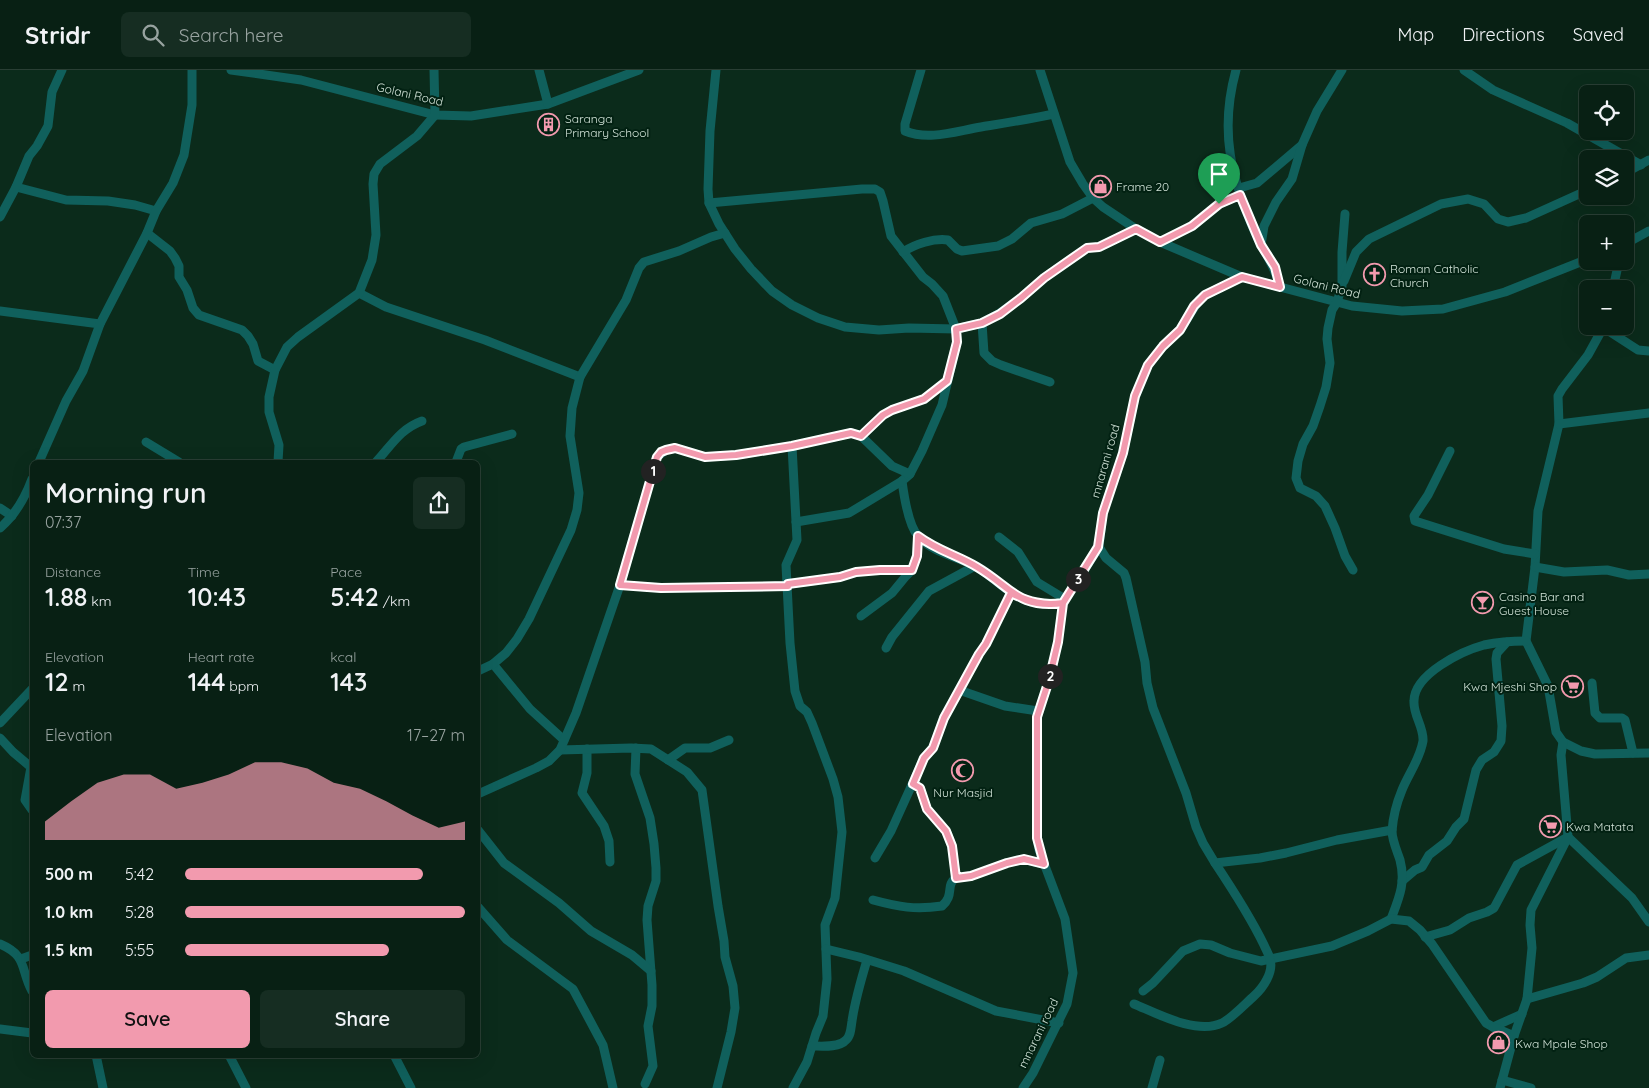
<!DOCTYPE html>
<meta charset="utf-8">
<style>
body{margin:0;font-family:Quicksand,sans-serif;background:#162d22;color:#f1f3f6;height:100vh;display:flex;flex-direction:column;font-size:19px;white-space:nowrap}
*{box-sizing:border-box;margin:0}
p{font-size:16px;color:#98a3a0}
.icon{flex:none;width:28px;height:28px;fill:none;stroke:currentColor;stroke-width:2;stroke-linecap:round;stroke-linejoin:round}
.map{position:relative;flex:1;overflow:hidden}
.details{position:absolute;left:30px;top:390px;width:450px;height:598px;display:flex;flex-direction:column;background:#082014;border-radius:8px;box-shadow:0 5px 20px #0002,0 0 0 1px #293e34}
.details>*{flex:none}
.fabs{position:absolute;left:1579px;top:15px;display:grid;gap:10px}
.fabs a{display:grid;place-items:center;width:55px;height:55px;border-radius:8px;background:#082014;box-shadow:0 5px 20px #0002,0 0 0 1px #293e34;font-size:25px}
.pin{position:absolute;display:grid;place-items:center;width:42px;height:42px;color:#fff;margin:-51px -21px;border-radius:50% 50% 50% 0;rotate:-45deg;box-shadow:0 0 5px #0007}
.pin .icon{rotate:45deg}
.km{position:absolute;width:25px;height:25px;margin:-12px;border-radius:50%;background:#222;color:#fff;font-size:14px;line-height:25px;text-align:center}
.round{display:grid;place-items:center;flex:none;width:52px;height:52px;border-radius:8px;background:#162d22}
.overview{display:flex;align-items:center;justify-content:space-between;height:85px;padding:0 15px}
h1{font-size:28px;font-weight:600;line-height:38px}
.stats{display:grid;grid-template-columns:repeat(3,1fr);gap:8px;height:85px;padding:5px 15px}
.stats div{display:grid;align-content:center}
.stats b{font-size:25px;font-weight:600}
.stats small{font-size:14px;font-weight:400}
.stats p{font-size:14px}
.chart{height:140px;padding:10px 15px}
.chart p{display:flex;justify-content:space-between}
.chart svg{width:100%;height:90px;margin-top:5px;fill:#f29aae;opacity:.7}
.primary-button{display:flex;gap:10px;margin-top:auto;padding:10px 15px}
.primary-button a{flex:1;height:58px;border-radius:8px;background:#f29aae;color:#111;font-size:20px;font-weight:600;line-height:58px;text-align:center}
.primary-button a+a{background:#162d22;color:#f1f3f6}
ul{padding:0 15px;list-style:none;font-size:16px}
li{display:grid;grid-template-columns:80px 60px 1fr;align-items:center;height:38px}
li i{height:12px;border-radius:6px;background:#f29aae}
header{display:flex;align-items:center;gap:30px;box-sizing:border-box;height:70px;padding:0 25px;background:#082014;border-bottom:1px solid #293e34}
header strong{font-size:24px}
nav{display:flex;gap:28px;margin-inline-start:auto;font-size:18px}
.search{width:350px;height:45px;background:#162d22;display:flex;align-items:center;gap:12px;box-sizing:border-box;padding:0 18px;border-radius:8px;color:#98a3a0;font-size:19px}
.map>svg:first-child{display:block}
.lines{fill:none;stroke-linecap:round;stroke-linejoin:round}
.minor{stroke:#10605c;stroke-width:9}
.route-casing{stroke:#fff;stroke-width:10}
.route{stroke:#f29aae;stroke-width:6}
.labels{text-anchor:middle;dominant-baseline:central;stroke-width:4;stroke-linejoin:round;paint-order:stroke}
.street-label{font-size:12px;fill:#d1e2d7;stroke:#022112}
.poi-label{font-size:12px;fill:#d1e2d7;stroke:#022112;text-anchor:start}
</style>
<header>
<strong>Stridr</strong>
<div class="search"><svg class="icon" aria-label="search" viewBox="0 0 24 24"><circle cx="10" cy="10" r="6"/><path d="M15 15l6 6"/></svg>Search here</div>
<nav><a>Map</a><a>Directions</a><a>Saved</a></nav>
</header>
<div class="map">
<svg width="1649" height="1018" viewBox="0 0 1649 1018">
<rect width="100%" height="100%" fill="#0b2b1b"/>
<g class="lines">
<!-- minor -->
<g class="minor">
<polyline points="231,0 301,10 435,45 471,46 548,34 639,0"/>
<polyline points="539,0 548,34"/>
<polyline points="716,0 710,61 708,119 709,133 719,154 735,179 751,199 772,221 792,235 818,248 845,257 879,260 909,258 956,259 982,253 1000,243 1021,228 1044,208 1087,178 1099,177 1136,159"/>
<path d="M921,0L905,54V61C929,71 956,61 981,57C1005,53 1030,49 1054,44"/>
<polyline points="1040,0 1070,92 1083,114 1093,128 1103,137 1136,159 1160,172 1242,207 1352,236 1402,241 1443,239 1505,222 1588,189"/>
<path d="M1236,0C1219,61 1231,109 1256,165C1265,184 1275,196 1280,217"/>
<polyline points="1464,0 1493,20 1567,53 1641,95"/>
<polyline points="1625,103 1649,90"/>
<polyline points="16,117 66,130 108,131 135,135 156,141"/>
<polyline points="1239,118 1257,113 1302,75 1317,41 1342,0"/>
<path d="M709,133L862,119H875L880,122L883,131L891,166L923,207L932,214L943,226L956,259L957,272L942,335L922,381L910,404L902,411C904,426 909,456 918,466C931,482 958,487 975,496C993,506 1006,523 1026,530C1039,534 1050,535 1063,533"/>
<polyline points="1345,144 1342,182 1342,216 1337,232 1332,240 1328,258 1327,269 1330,293 1326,317 1320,336 1313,356 1303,374 1298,391 1296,408 1300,418 1316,426 1325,436 1335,458 1345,486 1353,500"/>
<polyline points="0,147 16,117 29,86 37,76 48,56 52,22 62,0"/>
<polyline points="147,163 170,181 175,188 179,196 179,207 187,220 193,238 199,245 242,260 248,266 253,274 258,291 275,300"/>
<polyline points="1160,172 1192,156 1219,134 1240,125"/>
<polyline points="1625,174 1649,161"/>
<polyline points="1261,175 1264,156 1276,132 1292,109 1302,75"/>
<path d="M903,182C915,174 934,168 948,170L957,179L962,181L998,176L1012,169L1031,153L1062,144L1093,128"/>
<polyline points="1344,211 1356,182 1369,169 1441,134 1468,129 1484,134 1498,149 1508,152 1526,148 1588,120"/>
<polyline points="1613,219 1619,191"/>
<polyline points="359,223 386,237 485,270 580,307"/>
<polyline points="0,241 100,254"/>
<polyline points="982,253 984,283 992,291 1001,295 1050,312"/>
<polyline points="1604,256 1588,285 1562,319 1558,326 1559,354 1538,441 1535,497 1526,571 1548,616 1556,662 1563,672 1581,681 1595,684 1649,683"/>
<polyline points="1604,258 1638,280 1649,281"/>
<polyline points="1559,354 1649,343"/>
<polyline points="861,366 883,345 892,340 924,329 947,311"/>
<polyline points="146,372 179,392"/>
<polyline points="792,376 797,470 786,495 790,573 795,621 800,636 807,642 812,653 833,709 838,727 842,762 835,828 825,855 827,909 823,946 816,963 807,992 793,1018"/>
<polyline points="1450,381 1428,425 1414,446 1415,451 1504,479 1535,484"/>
<polyline points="39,392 66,331 83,301 100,254 147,163 156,141 173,113 184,85 192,35 192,0"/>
<polyline points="278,392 279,375 269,342 269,327 275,300 287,277 298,267 359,223 372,190 376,165 373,114 374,104 380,94 417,66 435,45 434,0"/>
<path d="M376,392C391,376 400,359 422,351"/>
<polyline points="456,392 461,379 464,377 512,364"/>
<polyline points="0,438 12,446"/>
<polyline points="796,452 849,443 902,411"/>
<path d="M0,458C15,445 25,428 32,409"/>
<polyline points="999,467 1018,482 1037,512 1065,529"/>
<polyline points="1099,477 1106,488 1124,503 1126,508 1145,592 1147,613 1153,638 1186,723 1196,757 1203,773 1215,793 1260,788 1286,783 1337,770 1392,760"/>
<polyline points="1535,497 1564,502 1607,500 1629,505 1649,504"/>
<polyline points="788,514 840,507 856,502 880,500 912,500"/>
<polyline points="620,515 661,518 788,516"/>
<polyline points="861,546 892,523 906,506 912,500 917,486 918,466"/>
<polyline points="886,578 892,567 929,521 975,496"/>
<polyline points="493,594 530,639 564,670"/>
<polyline points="478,601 493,594 506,583 517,569 529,549 571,460 577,440 579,423 570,366 572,338 580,307 626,230 639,198 644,192 679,181 711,167 725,163"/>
<polyline points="1592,613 1595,643 1600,648 1622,648 1625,650 1633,683"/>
<polyline points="959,620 1005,636 1038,641"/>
<polyline points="0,653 32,619"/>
<polyline points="0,668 13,682 32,698"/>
<polyline points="636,678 635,704 650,748 654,774 656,798 656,811 648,836 647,850 652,915 652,936 648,956 653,996 645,1014"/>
<polyline points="587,679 587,703 582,723 604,756 609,771 610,792"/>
<polyline points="560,680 631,678 651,679 687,702 702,720 718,836 724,871 725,887 733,916 735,938 731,962 717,1018"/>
<polyline points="668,690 685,678 710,678 729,670"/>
<polyline points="31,697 25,730 32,740"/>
<polyline points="913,714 920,718 927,739 946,761 952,776 956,808"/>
<polyline points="478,724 536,698 549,691 560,680 576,643 620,515 657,387 666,380 675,378 705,387 736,385 792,376 851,363 861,366 892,396 910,404"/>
<polyline points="478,760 504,793 559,833 591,861 632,885 651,901"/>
<polyline points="875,788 891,761 924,688 933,678 944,648 979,584 986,574 1011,523"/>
<polyline points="1402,811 1415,800 1422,797 1429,785 1447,771 1456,757 1464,749 1476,700 1482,690 1494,682 1501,671 1502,656 1496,589 1497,583 1507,572"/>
<path d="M873,830C899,837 915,840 942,836C955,825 945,815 956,808L971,806L1007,793L1023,789L1044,794"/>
<polyline points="478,837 507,870 573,919 603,975 613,1018"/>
<path d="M1391,849C1399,828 1406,813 1400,790C1397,781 1392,770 1392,761C1393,747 1397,732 1402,720C1409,703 1420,689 1423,671C1424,657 1413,645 1414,631C1414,604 1462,581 1484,575C1498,572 1512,571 1526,571"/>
<polyline points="1425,867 1450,860 1469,848 1487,842 1494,838 1517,795 1568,767 1632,828 1649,852"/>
<path d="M0,874C28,886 20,899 32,921"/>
<polyline points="826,879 859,887 904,901 996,941 1059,953"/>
<polyline points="21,889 32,885"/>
<polyline points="1143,921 1153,913 1183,881 1200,874 1211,875 1230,883 1261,891 1332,876 1368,861 1391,849 1409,851 1420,860 1432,874 1486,953 1493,957 1522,944"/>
<polyline points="1527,929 1583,913 1597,907 1626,888 1649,885"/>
<path d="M1134,934C1158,944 1197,965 1222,953C1231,949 1246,933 1254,926C1263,918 1274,902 1270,889C1269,884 1266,880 1264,875C1250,846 1233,820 1215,793"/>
<polyline points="1493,957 1514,966"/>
<polyline points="0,959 32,963"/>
<path d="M812,976C821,976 839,978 846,970C851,966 851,957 852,951C855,930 861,910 867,890"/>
<polyline points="96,985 103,1018"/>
<polyline points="229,985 246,1018"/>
<polyline points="394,985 411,1018"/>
<polyline points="1502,1010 1531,1018"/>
<polyline points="1023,1018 1033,1003 1067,934 1073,903 1065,849 1039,780 1037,768 1037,647 1049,610 1058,572 1063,533 1099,477 1103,443 1123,383 1135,327 1148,295 1163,276 1180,260 1199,230 1205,225 1242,207"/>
<polyline points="1152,1018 1160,990"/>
<polyline points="1500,1018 1514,966 1527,929 1532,878 1530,855 1531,840 1568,767 1561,685 1563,672"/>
</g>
</g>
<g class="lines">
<defs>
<path id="route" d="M1219,134L1192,156L1160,172L1136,159L1099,177L1087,178L1044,208L1021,228L1000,244L982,253L956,259L957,272L947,311L924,329L892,340L883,345L861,366L851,363L792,376L736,385L705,387L675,378L666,380L661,382L657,387L620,515L661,518L788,516V514L840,507L856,502L880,500H912L917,486L918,466C938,481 957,485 977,497C1011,517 1018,539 1063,533L1058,572L1049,610L1037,647V768L1044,794L1024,789L1007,793L971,806L956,808L952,776L946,761L927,739L920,718L913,714L924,688L933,678L944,648L979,584L986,574L1011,523C1029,532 1044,536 1063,533L1098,477L1103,443L1123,383L1135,326L1148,295L1163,276L1180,260L1194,236L1205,225L1242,207L1280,217L1275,197L1261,175L1240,125L1219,134"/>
</defs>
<!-- route casing -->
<use href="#route" class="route-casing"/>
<!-- route -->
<use href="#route" class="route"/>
</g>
<!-- icons -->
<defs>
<symbol id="building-ring" viewBox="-11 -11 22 22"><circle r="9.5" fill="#022112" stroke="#f29aae" stroke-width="1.5"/><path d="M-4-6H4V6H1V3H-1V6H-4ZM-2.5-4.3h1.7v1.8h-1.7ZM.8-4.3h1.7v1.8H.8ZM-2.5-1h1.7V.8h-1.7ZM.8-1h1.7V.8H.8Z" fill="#f29aae"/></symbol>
<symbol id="shop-ring" viewBox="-11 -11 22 22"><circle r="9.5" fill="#022112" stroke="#f29aae" stroke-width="1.5"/><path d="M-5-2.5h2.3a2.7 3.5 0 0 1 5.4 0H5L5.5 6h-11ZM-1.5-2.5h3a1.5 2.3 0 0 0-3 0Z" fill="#f29aae"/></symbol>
<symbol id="church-ring" viewBox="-11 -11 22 22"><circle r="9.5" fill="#022112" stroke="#f29aae" stroke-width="1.5"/><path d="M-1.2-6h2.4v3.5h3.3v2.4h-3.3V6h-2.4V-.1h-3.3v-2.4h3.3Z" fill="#f29aae"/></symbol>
<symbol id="bar-ring" viewBox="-11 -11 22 22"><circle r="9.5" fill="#022112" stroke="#f29aae" stroke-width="1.5"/><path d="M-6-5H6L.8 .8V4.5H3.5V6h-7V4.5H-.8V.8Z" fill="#f29aae"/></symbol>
<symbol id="supermarket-ring" viewBox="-11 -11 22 22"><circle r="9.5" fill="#022112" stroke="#f29aae" stroke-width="1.5"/><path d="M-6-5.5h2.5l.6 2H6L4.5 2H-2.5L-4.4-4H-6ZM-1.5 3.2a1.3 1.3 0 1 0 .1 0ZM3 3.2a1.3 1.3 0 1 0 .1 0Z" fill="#f29aae"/></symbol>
<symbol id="mosque-ring" viewBox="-11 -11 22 22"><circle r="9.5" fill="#022112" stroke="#f29aae" stroke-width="1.5"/><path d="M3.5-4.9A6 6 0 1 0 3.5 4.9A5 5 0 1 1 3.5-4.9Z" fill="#f29aae"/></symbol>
</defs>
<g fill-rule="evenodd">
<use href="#building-ring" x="536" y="42" width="25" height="25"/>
<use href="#shop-ring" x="1088" y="104" width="25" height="25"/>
<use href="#church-ring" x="1362" y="192" width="25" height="25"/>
<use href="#bar-ring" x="1470" y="520" width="25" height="25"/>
<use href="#supermarket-ring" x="1560" y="604" width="25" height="25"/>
<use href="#mosque-ring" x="950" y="688" width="25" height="25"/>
<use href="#supermarket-ring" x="1538" y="744" width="25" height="25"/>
<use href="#shop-ring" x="1486" y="960" width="25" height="25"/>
</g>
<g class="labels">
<!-- street labels -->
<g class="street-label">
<text transform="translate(410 24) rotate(13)">Golani Road</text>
<text transform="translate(1327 216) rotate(14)">Golani Road</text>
<text transform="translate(1105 391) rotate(-74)">mnarani road</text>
<text transform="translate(1038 963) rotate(-64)">mnarani road</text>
</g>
<!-- poi labels -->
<g class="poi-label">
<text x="565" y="48">Saranga<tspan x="565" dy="14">Primary School</tspan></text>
<text x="1116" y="116">Frame 20</text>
<text x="1390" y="198">Roman Catholic<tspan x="1390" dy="14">Church</tspan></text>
<text x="1499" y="526">Casino Bar and<tspan x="1499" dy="14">Guest House</tspan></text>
<text x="1557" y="616" text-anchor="end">Kwa Mjeshi Shop</text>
<text x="963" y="722" text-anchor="middle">Nur Masjid</text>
<text x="1566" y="756">Kwa Matata</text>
<text x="1515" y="973">Kwa Mpale Shop</text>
</g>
</g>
</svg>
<div class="fabs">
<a><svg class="icon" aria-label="locate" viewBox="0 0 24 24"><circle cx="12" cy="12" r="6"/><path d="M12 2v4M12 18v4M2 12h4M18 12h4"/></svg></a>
<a><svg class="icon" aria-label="layers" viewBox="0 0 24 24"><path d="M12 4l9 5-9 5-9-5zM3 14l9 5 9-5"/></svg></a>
<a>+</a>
<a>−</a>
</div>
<div class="pin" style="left:1219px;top:134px;background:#1e9e55"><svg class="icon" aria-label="arrive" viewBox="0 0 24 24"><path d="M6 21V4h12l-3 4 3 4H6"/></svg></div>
<b class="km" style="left:653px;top:401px">1</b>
<b class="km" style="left:1050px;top:606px">2</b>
<b class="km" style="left:1078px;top:509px">3</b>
<section class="details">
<div class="overview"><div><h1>Morning run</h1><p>07:37</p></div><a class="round"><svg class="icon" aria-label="share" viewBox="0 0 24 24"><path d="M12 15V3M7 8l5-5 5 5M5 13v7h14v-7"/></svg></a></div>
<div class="stats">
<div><p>Distance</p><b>1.88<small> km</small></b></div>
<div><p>Time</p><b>10:43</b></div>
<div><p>Pace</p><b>5:42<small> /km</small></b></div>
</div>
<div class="stats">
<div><p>Elevation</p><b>12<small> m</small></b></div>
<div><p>Heart rate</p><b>144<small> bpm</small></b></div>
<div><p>kcal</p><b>143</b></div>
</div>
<div class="chart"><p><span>Elevation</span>17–27 m</p>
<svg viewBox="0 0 160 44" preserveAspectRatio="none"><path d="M0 44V35L10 25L20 16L30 12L40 12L50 19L60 16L70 12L80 6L90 6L100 9L110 16L120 19L130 25L140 32L150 38L160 35V44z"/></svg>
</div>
<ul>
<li><b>500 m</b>5:42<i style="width:85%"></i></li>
<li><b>1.0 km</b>5:28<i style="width:100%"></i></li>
<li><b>1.5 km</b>5:55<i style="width:73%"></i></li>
</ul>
<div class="primary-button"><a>Save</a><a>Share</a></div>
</section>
</div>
